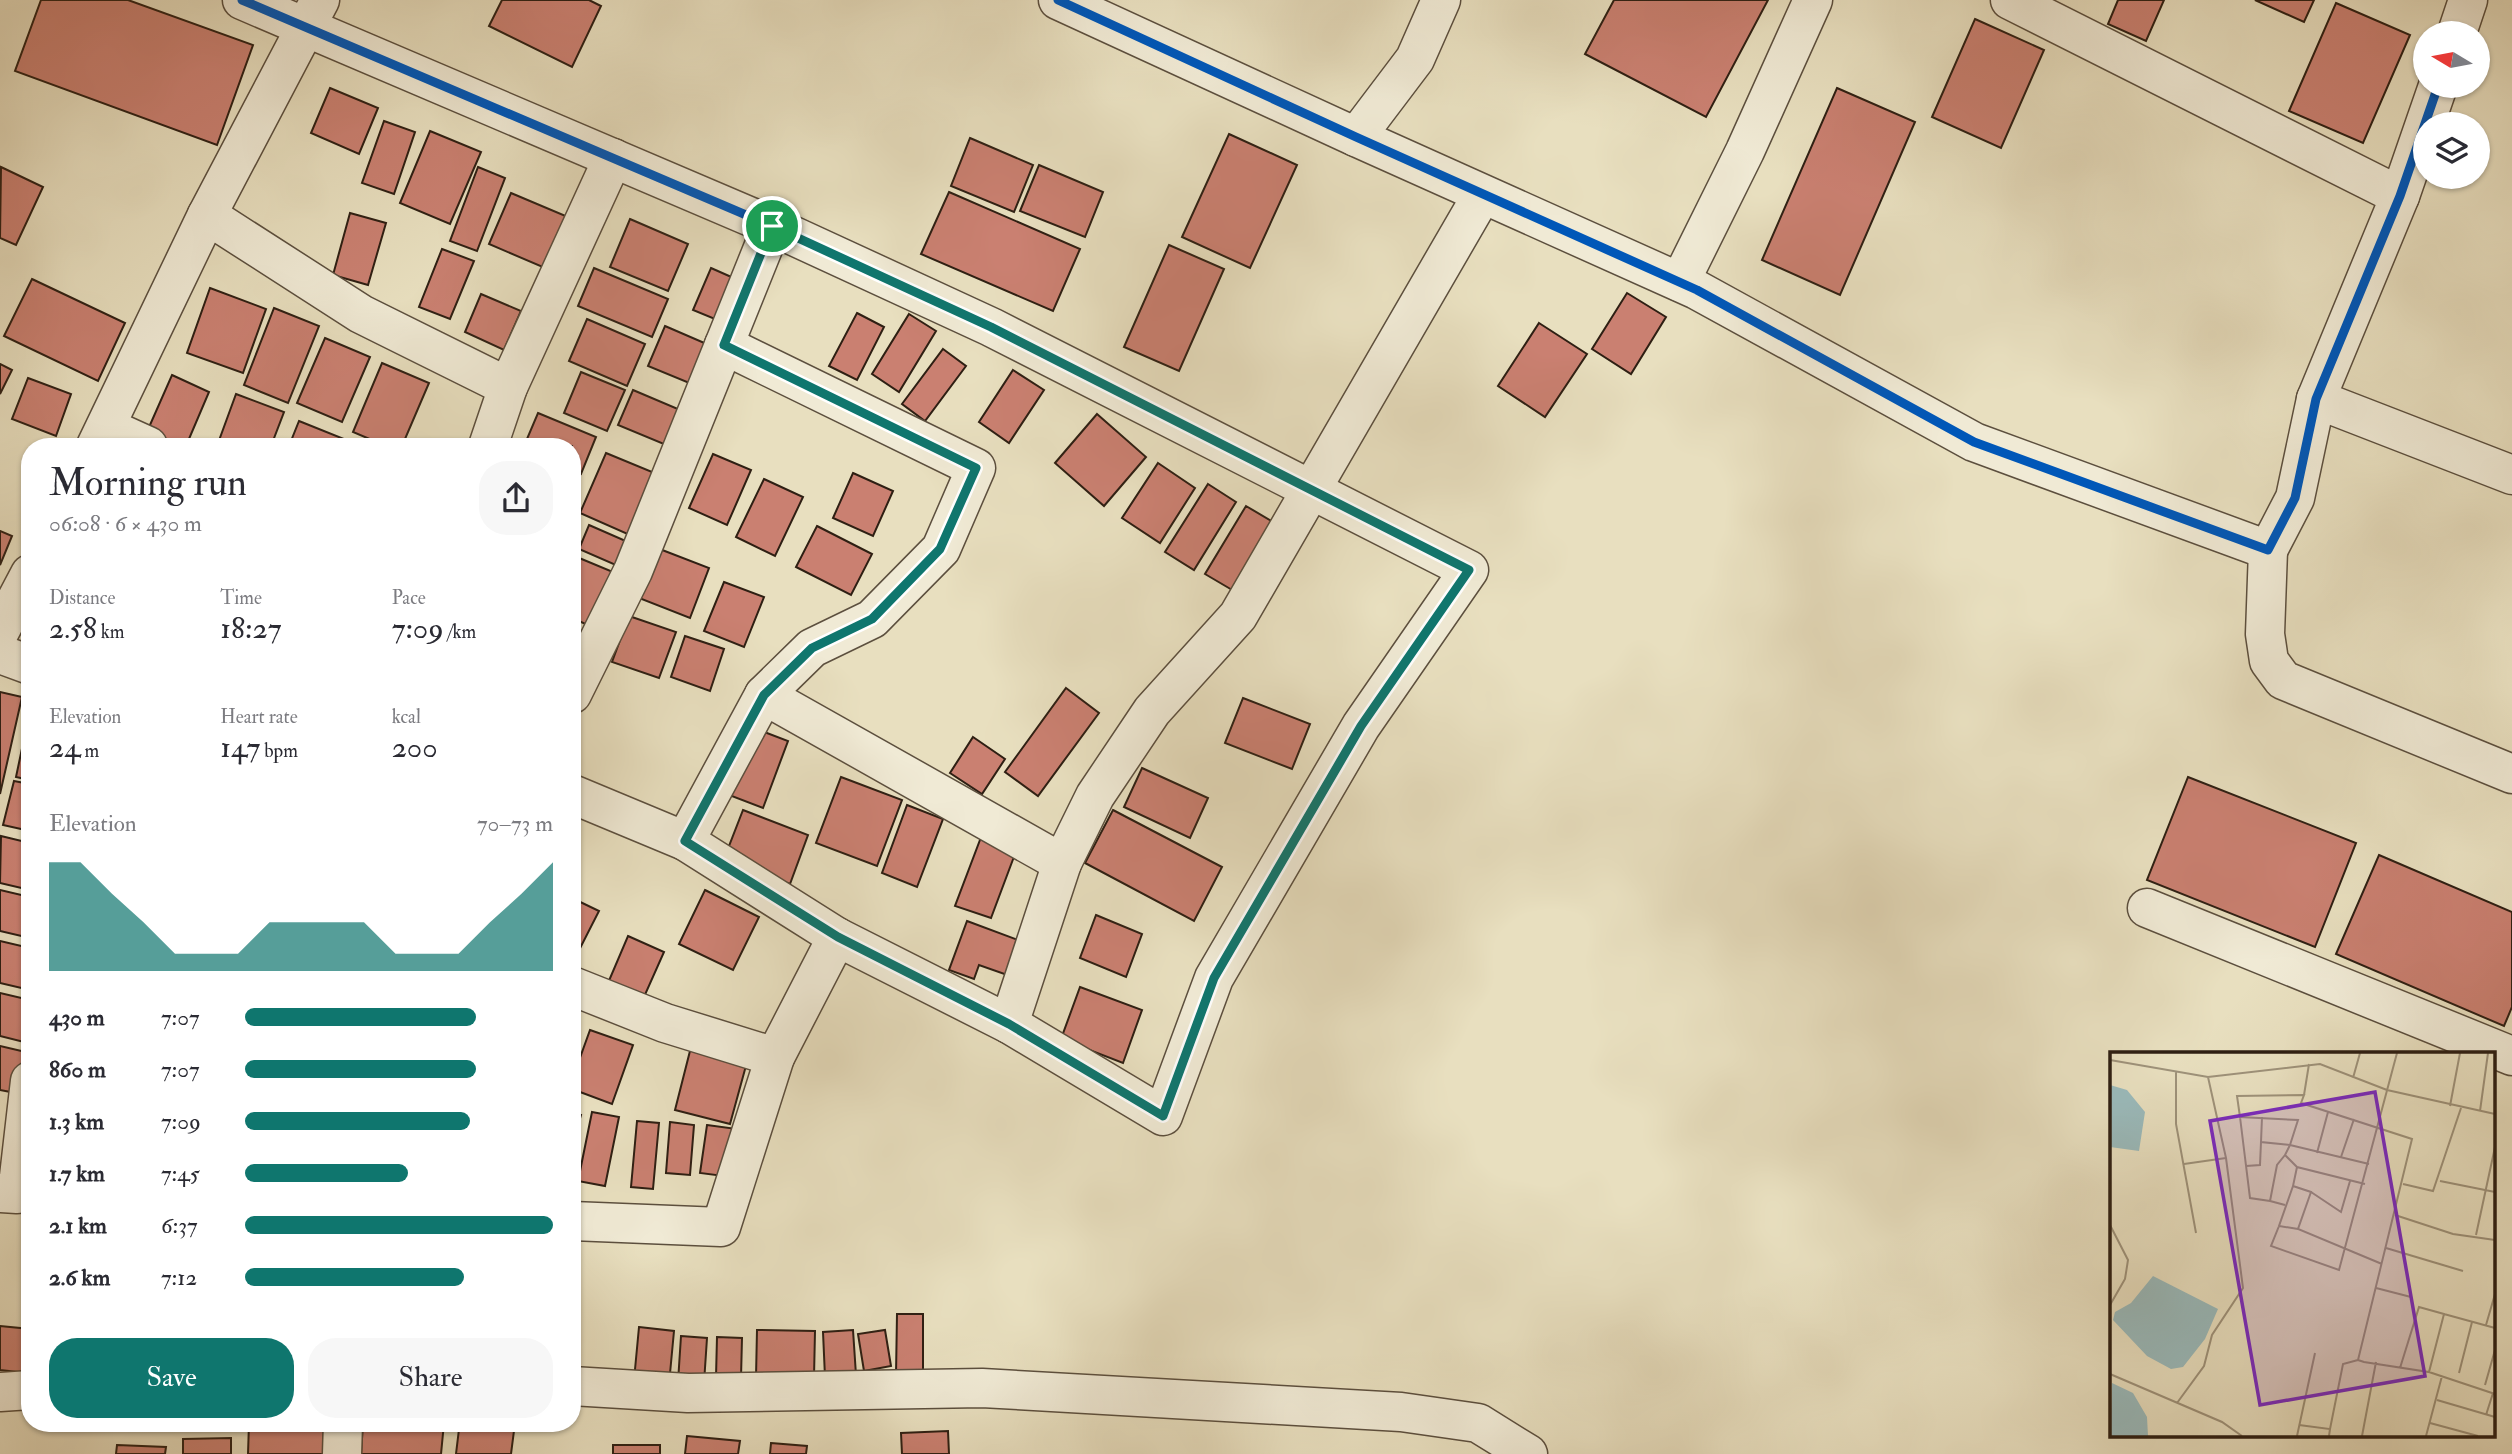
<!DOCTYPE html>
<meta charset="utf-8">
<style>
body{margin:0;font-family:"IM FELL Double Pica",serif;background:#f7f7f7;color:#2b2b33;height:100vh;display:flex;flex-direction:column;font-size:26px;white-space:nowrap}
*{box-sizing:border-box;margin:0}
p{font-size:23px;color:#7c7c81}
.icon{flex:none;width:38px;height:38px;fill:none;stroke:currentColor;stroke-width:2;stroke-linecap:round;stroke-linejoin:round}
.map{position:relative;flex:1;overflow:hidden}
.panel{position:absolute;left:21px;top:438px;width:560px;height:994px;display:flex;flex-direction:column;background:#fff;border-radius:28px;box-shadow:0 2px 5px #0004}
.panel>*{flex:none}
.needle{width:46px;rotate:280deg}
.tools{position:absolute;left:2413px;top:21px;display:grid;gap:14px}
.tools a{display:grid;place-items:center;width:77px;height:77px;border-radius:50%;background:#fff;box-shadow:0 2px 5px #0004;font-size:35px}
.pin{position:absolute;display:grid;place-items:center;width:60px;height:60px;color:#fff;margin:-30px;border:4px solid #fff;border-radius:50%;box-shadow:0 2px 7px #0007}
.round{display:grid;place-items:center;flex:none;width:74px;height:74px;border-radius:28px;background:#f7f7f7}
.head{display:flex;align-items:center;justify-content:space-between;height:119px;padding:0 28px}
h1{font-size:38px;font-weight:600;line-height:52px}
.metrics{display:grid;grid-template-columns:repeat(3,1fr);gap:10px;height:119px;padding:7px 28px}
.metrics div{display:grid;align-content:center}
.metrics b{font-size:30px;font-weight:600}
.metrics small{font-size:19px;font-weight:400}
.metrics p{font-size:19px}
.chart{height:196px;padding:14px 28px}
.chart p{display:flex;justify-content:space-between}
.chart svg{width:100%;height:126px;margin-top:7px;fill:#0f766e;opacity:.7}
.primary-button{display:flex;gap:14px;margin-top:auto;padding:14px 28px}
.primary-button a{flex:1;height:80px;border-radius:28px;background:#0f766e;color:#fff;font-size:28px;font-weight:600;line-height:80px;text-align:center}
.primary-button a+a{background:#f7f7f7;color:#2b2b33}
ul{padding:0 28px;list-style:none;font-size:23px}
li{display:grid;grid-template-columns:112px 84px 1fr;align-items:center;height:52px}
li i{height:18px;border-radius:9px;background:#0f766e}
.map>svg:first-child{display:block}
.building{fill:#ca8071;stroke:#2e1f13;stroke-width:2}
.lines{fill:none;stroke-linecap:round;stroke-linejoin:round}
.minor-casing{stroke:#5c4f3e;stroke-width:41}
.minor{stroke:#f0ead5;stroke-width:38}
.cycleway-casing{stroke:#f0ead5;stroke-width:13}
.cycleway{stroke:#0057b8;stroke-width:9}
.route-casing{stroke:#fff;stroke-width:14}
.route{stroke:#0f766e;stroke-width:9}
.inset-road{fill:none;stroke:#9e927a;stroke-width:2}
.view{fill:#7b2cbf;fill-opacity:0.15;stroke:#7b2cbf;stroke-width:3.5}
.inset-edge{fill:none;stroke:#2e1f13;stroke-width:3.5}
</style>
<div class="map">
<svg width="2512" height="1454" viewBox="0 0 2512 1454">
<rect width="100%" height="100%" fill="#e8dfbf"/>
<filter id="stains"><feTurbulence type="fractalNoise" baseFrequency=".00286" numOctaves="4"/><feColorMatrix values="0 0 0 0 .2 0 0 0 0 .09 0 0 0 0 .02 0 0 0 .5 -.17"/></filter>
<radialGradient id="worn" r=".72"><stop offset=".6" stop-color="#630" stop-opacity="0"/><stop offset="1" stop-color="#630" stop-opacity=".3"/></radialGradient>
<!-- building -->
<g class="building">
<polygon points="41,0 128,0 253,45 217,145 15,71"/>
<polygon points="502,0 589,0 601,6 572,67 489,26"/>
<polygon points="1614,0 1768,0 1706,117 1585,54"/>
<polygon points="2118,0 2164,0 2146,41 2108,24"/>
<polygon points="2255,0 2314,0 2304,22"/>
<polygon points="2336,3 2410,35 2363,143 2289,111"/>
<polygon points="1975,19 2044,50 2001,148 1932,117"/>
<polygon points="330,88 378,108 359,154 311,133"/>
<polygon points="1837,88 1915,122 1840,295 1762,260"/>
<polygon points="384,121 415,132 394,194 362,183"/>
<polygon points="430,131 481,152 450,224 400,203"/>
<polygon points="1229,134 1297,165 1250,268 1182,237"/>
<polygon points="970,138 1033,165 1014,212 951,186"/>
<polygon points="1039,165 1103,192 1085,237 1020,211"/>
<polygon points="1,167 43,187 16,245 0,238"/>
<polygon points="478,167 505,178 477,251 450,241"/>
<polygon points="949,192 1080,249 1053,311 921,254"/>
<polygon points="511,193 568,217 545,268 489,244"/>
<polygon points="350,213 386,223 368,285 333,275"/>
<polygon points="630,219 688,244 668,291 610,267"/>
<polygon points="1169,245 1224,269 1179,371 1124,347"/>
<polygon points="442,249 474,261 450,319 419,307"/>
<polygon points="594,268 668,299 652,337 578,306"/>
<polygon points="711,268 745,283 727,324 693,310"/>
<polygon points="32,279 125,323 98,381 4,336"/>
<polygon points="210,288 266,309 243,373 187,353"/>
<polygon points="1627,293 1666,317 1631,374 1592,349"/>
<polygon points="481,294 521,311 504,350 465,332"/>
<polygon points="274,308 319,326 288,403 244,385"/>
<polygon points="857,313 884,327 857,380 829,366"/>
<polygon points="909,314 936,331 899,392 872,374"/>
<polygon points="587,319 645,344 627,386 569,361"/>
<polygon points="1539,323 1587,354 1545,417 1498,386"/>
<polygon points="665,326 716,348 699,387 648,366"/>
<polygon points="325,338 370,357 342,422 297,403"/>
<polygon points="943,349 966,366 925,421 902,404"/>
<polygon points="382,363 429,383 402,446 386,446 353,432"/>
<polygon points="0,364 12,370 0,394"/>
<polygon points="1013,370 1044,390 1009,443 979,422"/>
<polygon points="581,372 625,390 607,431 564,413"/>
<polygon points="172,375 209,392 186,446 175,446 146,434"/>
<polygon points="28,378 71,394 56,436 12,419"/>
<polygon points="633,390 685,412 671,447 618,425"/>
<polygon points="236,394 284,412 271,446 217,446"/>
<polygon points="538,413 596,437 581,474 572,470 572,446 524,446"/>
<polygon points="1097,414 1146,457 1104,506 1055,463"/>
<polygon points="299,421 344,439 341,446 289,446"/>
<polygon points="606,453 657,474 632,536 580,513"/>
<polygon points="713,454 751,470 727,525 689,508"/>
<polygon points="1158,463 1195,488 1160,543 1122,518"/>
<polygon points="853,473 893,491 873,536 833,518"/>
<polygon points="764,479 803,497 775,556 736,537"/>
<polygon points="1208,484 1236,502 1194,570 1165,552"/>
<polygon points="1246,506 1280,526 1239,594 1205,574"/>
<polygon points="589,525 628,542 618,566 579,549"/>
<polygon points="817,526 872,554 851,595 796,567"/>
<polygon points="0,531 12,536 0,565"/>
<polygon points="657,548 709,568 690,618 639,598"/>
<polygon points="572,555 613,572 590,626 572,618"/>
<polygon points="724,582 764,597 744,647 704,631"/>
<polygon points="629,616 676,632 659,678 612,662"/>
<polygon points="685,636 724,649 710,691 671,677"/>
<polygon points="1066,688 1099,713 1038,796 1005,772"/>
<polygon points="0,692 22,697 0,794"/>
<polygon points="1243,698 1310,724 1292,769 1225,743"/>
<polygon points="28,720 30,721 30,780 16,777"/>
<polygon points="754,728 788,741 763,808 729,795"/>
<polygon points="973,737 1005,759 982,794 950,773"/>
<polygon points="1142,768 1208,798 1190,838 1124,807"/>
<polygon points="841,777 902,800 877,866 816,843"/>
<polygon points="2188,777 2356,843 2315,947 2147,880"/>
<polygon points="14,781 30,784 30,831 3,825"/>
<polygon points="907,805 943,819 917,887 882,873"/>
<polygon points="743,810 808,835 790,884 724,859"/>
<polygon points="1113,810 1222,867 1194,921 1085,863"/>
<polygon points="983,832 1018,846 991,918 955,906"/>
<polygon points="1,836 30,843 30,890 0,883"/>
<polygon points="2379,855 2512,912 2512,1007 2504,1026 2336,954"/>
<polygon points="0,890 30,897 30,938 0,931"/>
<polygon points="705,890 759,917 733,970 679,944"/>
<polygon points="572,898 599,911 572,964"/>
<polygon points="1096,915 1142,934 1126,977 1080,958"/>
<polygon points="967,921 1026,943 1013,977 979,965 974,979 949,970"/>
<polygon points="628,936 664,952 640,1006 605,990"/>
<polygon points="0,941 30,948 30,990 0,983"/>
<polygon points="1080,987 1142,1010 1123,1063 1061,1039"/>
<polygon points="0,993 30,1000 28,1043 0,1036"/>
<polygon points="590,1030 633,1045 612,1104 572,1089 572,1080"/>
<polygon points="0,1046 30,1053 21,1094 0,1090"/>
<polygon points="691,1047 747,1062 730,1124 675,1110"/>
<polygon points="572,1112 581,1115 572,1147"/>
<polygon points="592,1112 619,1117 605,1186 578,1181"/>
<polygon points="637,1121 659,1123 653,1189 631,1187"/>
<polygon points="670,1122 694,1125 690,1175 666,1173"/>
<polygon points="707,1125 737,1129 731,1177 700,1173"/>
<polygon points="897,1314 923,1314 923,1375 896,1375"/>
<polygon points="572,1325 578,1326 575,1367 572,1367"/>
<polygon points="0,1326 30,1329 27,1373 0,1370"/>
<polygon points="639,1327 674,1331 669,1384 634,1380"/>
<polygon points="757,1330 815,1331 814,1377 756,1377"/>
<polygon points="853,1330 856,1375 825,1377 823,1332"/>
<polygon points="885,1330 891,1366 864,1371 858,1334"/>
<polygon points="681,1336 707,1338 704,1383 678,1382"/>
<polygon points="717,1337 742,1338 741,1378 716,1377"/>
<polygon points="249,1423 327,1423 326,1454 248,1454"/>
<polygon points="363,1423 444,1423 441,1454 361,1454"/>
<polygon points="482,1423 515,1423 511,1454 456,1454 459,1429 481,1431"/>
<polygon points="948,1431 949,1454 902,1454 901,1433"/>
<polygon points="687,1436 740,1441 738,1454 685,1454"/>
<polygon points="231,1438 231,1454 183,1454 183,1439"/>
<polygon points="771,1443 807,1446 806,1454 770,1454"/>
<polygon points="117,1445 166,1447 165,1454 116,1454"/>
<rect x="613" y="1445" width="47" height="9"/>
</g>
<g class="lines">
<defs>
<g id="minor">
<polyline points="242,0 772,226 991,327 1469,570 1361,726 1214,978 1163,1116 1009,1024"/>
<polyline points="1058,0 1356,137 1697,290 1974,442 2268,550 2295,498 2316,399 2400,196 2438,86"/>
<polyline points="2010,0 2400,196"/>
<polyline points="2457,33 2468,0"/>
<polyline points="1356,137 1415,59 1441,0"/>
<polyline points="207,215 361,314 508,387"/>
<polyline points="1680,282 1745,151 1813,0"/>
<polyline points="724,345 976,468 941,549 872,619 812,648 764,695"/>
<polyline points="2316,399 2512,475"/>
<polyline points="106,427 148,446"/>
<polyline points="96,446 207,215 320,0"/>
<polyline points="488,446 508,387 613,158"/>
<polyline points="2268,550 2265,634 2269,661 2283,680 2512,774"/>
<polyline points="0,631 30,574"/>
<polyline points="0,654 30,665"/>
<polyline points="572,694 633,571 772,226"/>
<polyline points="572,794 685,841 764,695 1062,863 1095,796 1152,711 1238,616 1482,195"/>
<polyline points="685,841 837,937 1009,1024 1062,863"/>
<polyline points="2147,908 2512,1056"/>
<polyline points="572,986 665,1023 775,1057 837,937"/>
<polyline points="0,1193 17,1194 30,1081"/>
<polyline points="572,1221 721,1227 775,1057"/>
<polyline points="572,1386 688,1393 982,1388 1401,1412 1478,1423 1528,1454"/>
<polyline points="0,1392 30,1390"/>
<polyline points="342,1454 343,1423"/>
</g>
</defs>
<!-- minor casing -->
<use href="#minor" class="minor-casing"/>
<!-- minor -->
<use href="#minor" class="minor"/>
<defs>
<g id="cycleway">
<polyline points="242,0 772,226 991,327 1469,570 1361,726 1214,978 1163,1116 1009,1024"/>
<polyline points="1058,0 1356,137 1697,290 1974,442 2268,550 2295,498 2316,399 2400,196 2438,86"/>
</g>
</defs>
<!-- cycleway casing -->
<use href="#cycleway" class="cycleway-casing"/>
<!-- cycleway -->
<use href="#cycleway" class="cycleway"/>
</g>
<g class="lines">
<defs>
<polygon id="route" points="772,226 991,327 1469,570 1361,726 1214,978 1163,1116 1009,1024 838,937 685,841 764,695 812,648 872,619 940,549 976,468 724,345"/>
</defs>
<!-- route casing -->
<use href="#route" class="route-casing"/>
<!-- route -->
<use href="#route" class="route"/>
</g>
<!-- overview -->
<g transform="translate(2110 1052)">
<rect width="385" height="385" fill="#e8dfbf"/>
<path d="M0,33L17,38L35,60L29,99L0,95ZM43,224L108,257L95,287L73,315L61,317L37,304L3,268L5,260L21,251ZM2,331L23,341L37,365L38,384H0Z" fill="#9ababb"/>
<path class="inset-road" d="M0,8L98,25L210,12L277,38L385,62M66,20V72L86,181M243,26L250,1M194,43L199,12M340,54L350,1M370,59L378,1M130,65L140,146L160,149M152,65L151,90L180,93L175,103L187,115L255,132M207,101L218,60M231,105L244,67M74,112L116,106M259,112L180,93L188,68L130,65L127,44L194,43L191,51L302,87L248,308L254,310L319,320L334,262L309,255L290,316M136,114L150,113L151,90M187,115L183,134L201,140L188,177L272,212M330,129L385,140M293,132L323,139L351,56M183,134L169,174L188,177M201,140L231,160L240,129M175,153L160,149L167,113L175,103M285,163L343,182L385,188M0,173L18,208L15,227L0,253M169,174L161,194L229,218L287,1M366,183L385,95M276,196L353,219M266,236L301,245M334,262L385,276M376,273L385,242M319,320L385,342M349,321L362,270M0,322L112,370L132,384M375,333L385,298M327,348L385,365M67,351L94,314L102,283L133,236L116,106L98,25M376,363L383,341M320,371L368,384M189,373L220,377L219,384M220,377L233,312L248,308M187,384L205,301M252,384L266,310M316,384L332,324"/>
<path class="view" d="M265,40L315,324L150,353L100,69Z"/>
<rect width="385" height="385" class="inset-edge"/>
</g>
<rect width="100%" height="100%" filter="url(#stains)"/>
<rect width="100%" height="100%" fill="url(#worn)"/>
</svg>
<div class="tools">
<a><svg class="needle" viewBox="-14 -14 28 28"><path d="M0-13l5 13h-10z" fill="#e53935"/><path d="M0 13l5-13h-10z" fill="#7c7c81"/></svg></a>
<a><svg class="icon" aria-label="layers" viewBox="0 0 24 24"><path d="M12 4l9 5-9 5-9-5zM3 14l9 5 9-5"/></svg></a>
</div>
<div class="pin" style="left:772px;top:226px;background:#1e9e55"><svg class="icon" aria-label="arrive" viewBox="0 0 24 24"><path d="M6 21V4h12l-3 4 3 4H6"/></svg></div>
<section class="panel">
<div class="head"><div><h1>Morning run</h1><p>06:08 · 6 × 430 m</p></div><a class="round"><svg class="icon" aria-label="share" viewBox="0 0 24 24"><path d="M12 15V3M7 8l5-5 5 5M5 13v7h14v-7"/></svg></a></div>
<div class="metrics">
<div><p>Distance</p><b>2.58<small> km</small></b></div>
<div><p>Time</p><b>18:27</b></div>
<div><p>Pace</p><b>7:09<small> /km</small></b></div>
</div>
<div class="metrics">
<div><p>Elevation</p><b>24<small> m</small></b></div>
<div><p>Heart rate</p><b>147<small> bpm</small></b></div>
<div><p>kcal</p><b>200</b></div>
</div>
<div class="chart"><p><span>Elevation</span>70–73 m</p>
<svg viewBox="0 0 160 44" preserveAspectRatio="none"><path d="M0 44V6L10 6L20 17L30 27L40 38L50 38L60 38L70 27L80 27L90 27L100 27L110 38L120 38L130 38L140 27L150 17L160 6V44z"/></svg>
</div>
<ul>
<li><b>430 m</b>7:07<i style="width:75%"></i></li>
<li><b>860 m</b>7:07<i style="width:75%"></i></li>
<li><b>1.3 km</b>7:09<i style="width:73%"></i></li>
<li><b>1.7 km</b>7:45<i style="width:53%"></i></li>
<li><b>2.1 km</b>6:37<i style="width:100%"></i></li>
<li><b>2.6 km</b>7:12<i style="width:71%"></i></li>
</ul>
<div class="primary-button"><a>Save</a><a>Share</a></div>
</section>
</div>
